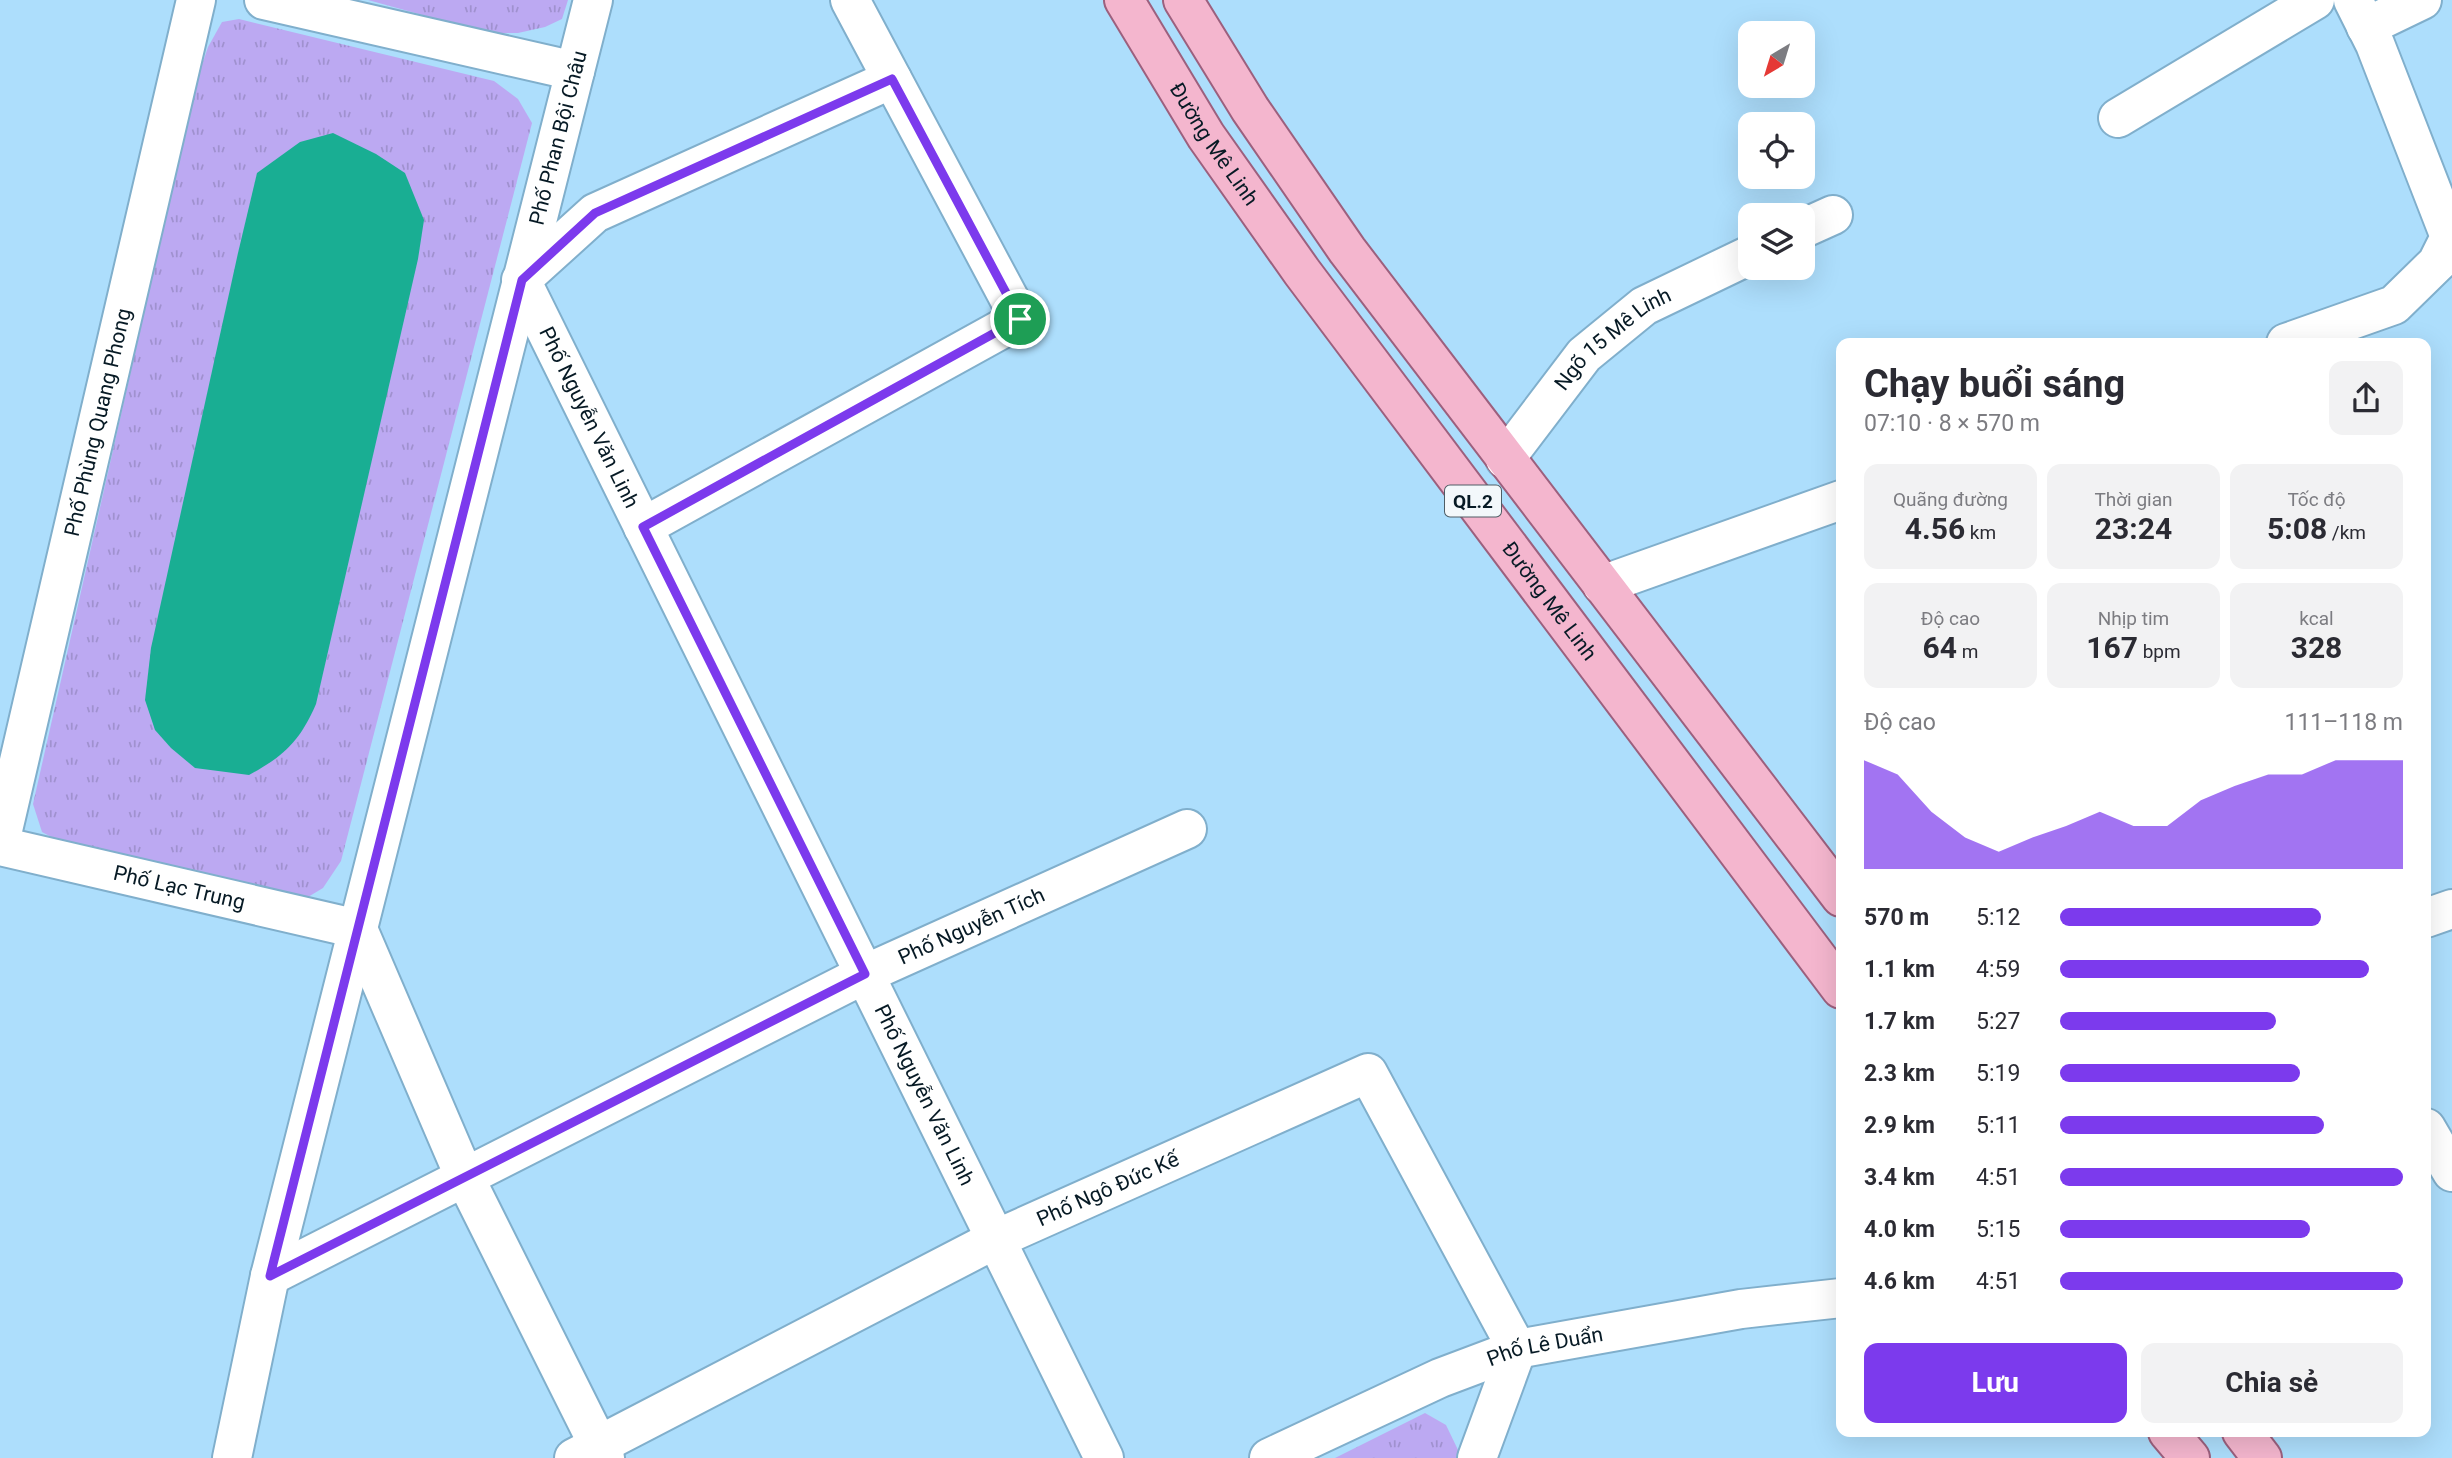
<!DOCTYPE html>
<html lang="vi">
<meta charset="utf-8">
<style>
body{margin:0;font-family:Roboto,sans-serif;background:#f2f2f3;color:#2b2b33;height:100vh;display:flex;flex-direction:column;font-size:26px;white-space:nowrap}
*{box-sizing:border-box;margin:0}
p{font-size:23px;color:#7c7c81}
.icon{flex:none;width:38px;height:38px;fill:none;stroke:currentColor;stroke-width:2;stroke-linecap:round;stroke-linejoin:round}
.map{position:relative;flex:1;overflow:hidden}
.side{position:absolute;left:1836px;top:338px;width:595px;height:1099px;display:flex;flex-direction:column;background:#fff;border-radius:14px;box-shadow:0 7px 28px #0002}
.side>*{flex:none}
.needle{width:46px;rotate:218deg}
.controls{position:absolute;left:1738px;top:21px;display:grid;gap:14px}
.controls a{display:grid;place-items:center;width:77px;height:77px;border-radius:14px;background:#fff;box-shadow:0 7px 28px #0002;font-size:35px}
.pin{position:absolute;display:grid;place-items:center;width:60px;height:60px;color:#fff;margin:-30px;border:4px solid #fff;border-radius:50%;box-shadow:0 2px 7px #0007}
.round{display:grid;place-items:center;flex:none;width:74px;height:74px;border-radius:14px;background:#f2f2f3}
.headline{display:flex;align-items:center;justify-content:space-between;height:119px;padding:0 28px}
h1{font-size:38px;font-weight:700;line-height:52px}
.figures{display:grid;grid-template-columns:repeat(3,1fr);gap:10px;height:119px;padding:7px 28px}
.figures div{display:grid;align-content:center;border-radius:14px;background:#f2f2f3;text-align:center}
.figures b{font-size:30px;font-weight:700}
.figures small{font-size:19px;font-weight:400}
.figures p{font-size:19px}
.chart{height:196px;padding:14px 28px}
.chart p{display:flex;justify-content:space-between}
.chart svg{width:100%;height:126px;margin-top:7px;fill:#7c3aed;opacity:.7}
.action{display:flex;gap:14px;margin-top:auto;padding:14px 28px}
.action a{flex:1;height:80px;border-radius:14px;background:#7c3aed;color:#fff;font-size:28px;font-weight:700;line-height:80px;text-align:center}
.action a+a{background:#f2f2f3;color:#2b2b33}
ul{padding:0 28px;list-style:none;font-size:23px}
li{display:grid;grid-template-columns:112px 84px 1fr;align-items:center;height:52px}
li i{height:18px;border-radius:9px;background:#7c3aed}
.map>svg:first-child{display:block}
.grass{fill:url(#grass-tufts)}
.water{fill:#19ae93}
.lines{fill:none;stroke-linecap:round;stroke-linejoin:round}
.minor-casing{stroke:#80afcc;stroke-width:42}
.major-casing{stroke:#9c607e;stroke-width:42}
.minor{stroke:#fff;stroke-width:38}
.major{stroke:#f4b6ce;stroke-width:38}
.route-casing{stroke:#fff;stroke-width:14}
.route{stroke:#7c3aed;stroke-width:9}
.labels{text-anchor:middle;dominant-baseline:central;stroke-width:5;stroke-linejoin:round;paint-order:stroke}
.shield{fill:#f3f8fb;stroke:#4e5d65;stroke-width:2}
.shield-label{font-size:19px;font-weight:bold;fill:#071a25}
.street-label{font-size:21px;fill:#071a25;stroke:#f3f8fb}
</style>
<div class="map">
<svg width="2452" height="1458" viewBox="0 0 2452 1458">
<defs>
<pattern id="grass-tufts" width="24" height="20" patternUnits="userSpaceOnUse" patternTransform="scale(1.75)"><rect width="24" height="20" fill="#bca9f2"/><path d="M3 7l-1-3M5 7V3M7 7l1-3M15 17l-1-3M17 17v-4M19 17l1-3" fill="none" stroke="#a091cf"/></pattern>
</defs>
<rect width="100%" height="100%" fill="#addefc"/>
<!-- grass -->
<g class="grass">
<polygon points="368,0 568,0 562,19 545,27 518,33 488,33"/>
<polygon points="239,19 494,81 518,99 532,123 341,861 323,888 303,900 59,841 42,832 33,804 196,83 208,47 222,22"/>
<polygon points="1425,1413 1446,1425 1460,1454 1459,1458 1335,1458"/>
</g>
<!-- water -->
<path class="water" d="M333,133L376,154L405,173L424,220L418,259L316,704C300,741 284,756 249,775L195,768L171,748L155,730L145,700L151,648L238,253L257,173L300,142Z"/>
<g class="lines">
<defs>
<g id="minor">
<polyline points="264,0 575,71"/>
<polyline points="2366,27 2422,0"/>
<path id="s1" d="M892,79L595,213L521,280L1104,1458"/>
<polyline points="2118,118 2315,0"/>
<polyline points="1802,229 1833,215"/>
<polyline points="2286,343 2394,305 2437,263 2450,237 2375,44 2353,0"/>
<path id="s2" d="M1505,459L1584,355L1644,306L1750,255"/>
<polyline points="643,527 1020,319 850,0"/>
<polyline points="1602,585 1841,500"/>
<path id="s3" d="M0,843L196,0"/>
<path id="s4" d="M0,846L358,929L465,1178L605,1458"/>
<polyline points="2426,918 2452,909"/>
<polyline points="2426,1128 2452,1172"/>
<path id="s5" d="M270,1276L865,974L1187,829"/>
<path id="s6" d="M232,1458L270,1276L593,0"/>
<path id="s7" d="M574,1458L996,1239L1368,1073L1517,1349L1477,1458"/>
<path id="s8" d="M1269,1458L1440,1378L1517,1349L1741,1309L1841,1298"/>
</g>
<g id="major">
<path id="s9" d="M1124,0L1206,136L1302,272L1841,989"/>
<polyline points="1183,0 1250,109 1347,250 1841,897"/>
<polyline points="2168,1432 2190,1458"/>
<polyline points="2242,1432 2262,1458"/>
</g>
</defs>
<!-- minor casing -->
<use href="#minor" class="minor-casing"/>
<!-- major casing -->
<use href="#major" class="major-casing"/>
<!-- minor -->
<use href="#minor" class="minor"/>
<!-- major -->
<use href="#major" class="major"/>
</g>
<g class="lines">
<defs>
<polygon id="route" points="892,79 1020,319 643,527 865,974 270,1276 522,280 595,213"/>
</defs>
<!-- route casing -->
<use href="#route" class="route-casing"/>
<!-- route -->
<use href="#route" class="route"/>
</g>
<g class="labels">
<!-- shield labels -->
<rect class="shield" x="1445" y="485.5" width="56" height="31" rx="5"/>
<g class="shield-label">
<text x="1473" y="501">QL.2</text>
</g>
<!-- street labels -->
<g class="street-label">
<text stroke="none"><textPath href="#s6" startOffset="1360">Phố Phan Bội Châu</textPath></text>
<text stroke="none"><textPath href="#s9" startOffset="170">Đường Mê Linh</textPath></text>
<text stroke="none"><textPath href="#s2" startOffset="163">Ngõ 15 Mê Linh</textPath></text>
<text stroke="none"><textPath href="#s1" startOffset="579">Phố Nguyễn Văn Linh</textPath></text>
<text stroke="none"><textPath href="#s3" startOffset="432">Phố Phùng Quang Phong</textPath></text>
<text stroke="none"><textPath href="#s9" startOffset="737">Đường Mê Linh</textPath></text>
<text stroke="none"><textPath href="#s4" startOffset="184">Phố Lạc Trung</textPath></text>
<text stroke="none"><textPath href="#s5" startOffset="784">Phố Nguyễn Tích</textPath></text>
<text stroke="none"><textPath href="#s1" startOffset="1335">Phố Nguyễn Văn Linh</textPath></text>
<text stroke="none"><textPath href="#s7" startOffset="598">Phố Ngô Đức Kế</textPath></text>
<text stroke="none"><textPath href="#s8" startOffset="299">Phố Lê Duẩn</textPath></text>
</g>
</g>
</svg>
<div class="controls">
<a><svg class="needle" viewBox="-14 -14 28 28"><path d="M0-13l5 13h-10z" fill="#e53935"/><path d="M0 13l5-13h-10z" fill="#7c7c81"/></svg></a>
<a><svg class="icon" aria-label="locate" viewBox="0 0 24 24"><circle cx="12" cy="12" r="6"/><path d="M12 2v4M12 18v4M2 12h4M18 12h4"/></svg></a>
<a><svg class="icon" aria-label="layers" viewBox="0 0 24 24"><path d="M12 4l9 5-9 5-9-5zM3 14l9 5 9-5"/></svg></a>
</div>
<div class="pin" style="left:1020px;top:319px;background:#1e9e55"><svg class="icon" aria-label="arrive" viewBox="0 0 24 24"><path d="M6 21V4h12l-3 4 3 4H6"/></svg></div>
<section class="side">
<div class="headline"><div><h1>Chạy buổi sáng</h1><p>07:10 · 8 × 570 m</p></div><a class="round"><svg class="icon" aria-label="share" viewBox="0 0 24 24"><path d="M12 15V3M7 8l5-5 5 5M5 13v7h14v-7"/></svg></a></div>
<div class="figures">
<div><p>Quãng đường</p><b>4.56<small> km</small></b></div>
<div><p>Thời gian</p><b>23:24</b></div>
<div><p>Tốc độ</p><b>5:08<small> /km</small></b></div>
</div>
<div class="figures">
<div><p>Độ cao</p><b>64<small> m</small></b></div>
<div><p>Nhịp tim</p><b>167<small> bpm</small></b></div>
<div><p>kcal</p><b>328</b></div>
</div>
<div class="chart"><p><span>Độ cao</span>111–118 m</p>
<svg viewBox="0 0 160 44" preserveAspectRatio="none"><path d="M0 44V6L10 11L20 24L30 33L40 38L50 33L60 29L70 24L80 29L90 29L100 20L110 15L120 11L130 11L140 6L150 6L160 6V44z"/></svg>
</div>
<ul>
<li><b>570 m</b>5:12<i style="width:76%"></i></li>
<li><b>1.1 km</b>4:59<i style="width:90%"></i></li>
<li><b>1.7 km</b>5:27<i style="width:63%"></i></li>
<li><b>2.3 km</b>5:19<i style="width:70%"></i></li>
<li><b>2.9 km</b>5:11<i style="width:77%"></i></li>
<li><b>3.4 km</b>4:51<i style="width:100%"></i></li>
<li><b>4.0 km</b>5:15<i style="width:73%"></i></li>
<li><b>4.6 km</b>4:51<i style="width:100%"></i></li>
</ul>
<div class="action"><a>Lưu</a><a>Chia sẻ</a></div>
</section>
</div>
